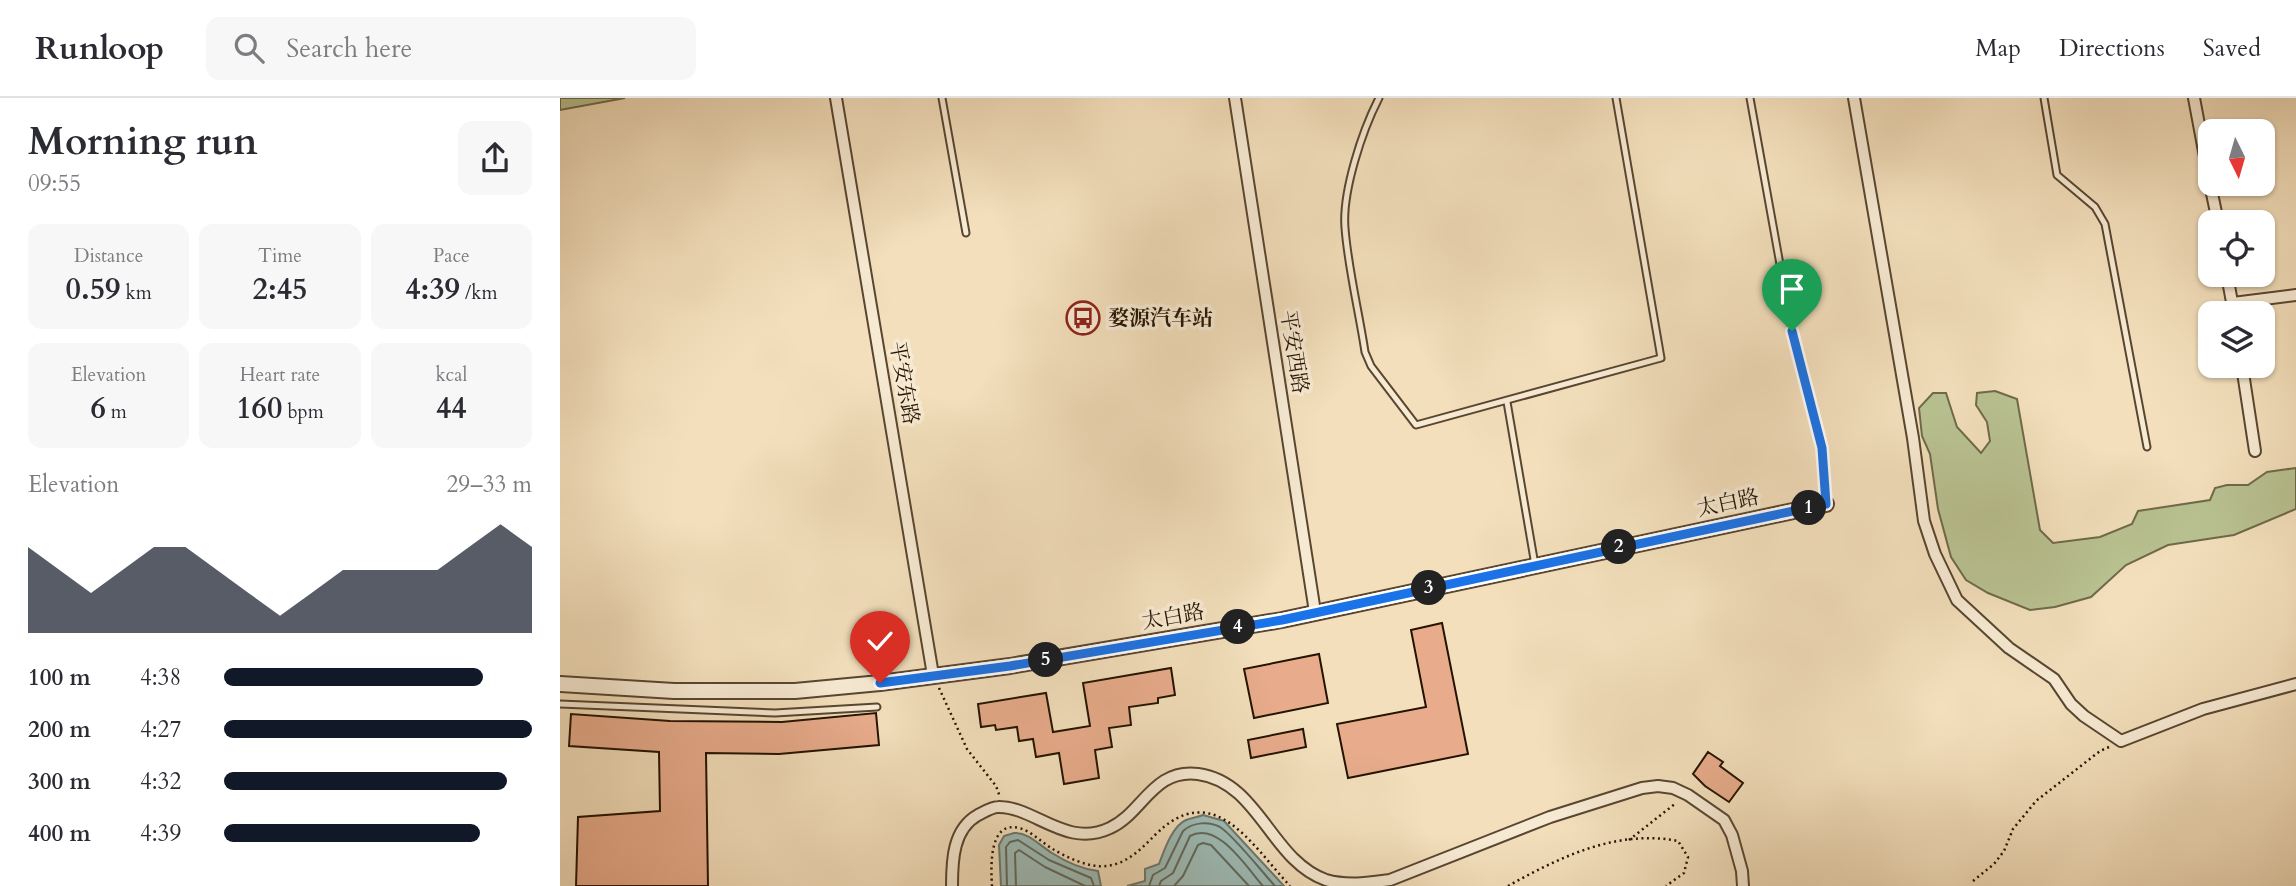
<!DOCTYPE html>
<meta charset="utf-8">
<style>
body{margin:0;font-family:Cardo,"Noto Serif SC",serif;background:#f7f7f7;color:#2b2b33;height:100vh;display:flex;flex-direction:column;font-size:26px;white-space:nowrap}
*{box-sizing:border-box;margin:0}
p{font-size:23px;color:#7c7c81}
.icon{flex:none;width:38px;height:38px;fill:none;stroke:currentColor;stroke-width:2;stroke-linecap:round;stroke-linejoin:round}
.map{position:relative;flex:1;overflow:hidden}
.side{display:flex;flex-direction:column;background:#fff;width:560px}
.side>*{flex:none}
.needle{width:46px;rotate:175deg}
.controls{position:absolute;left:1638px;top:21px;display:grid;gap:14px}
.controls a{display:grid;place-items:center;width:77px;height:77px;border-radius:14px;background:#fff;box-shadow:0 2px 5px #0004;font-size:35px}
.pin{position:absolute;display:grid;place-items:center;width:60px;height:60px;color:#fff;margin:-72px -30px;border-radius:50% 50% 50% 0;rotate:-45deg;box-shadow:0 0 7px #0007}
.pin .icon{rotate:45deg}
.km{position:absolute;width:35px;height:35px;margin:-18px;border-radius:50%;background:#222;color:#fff;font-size:19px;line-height:35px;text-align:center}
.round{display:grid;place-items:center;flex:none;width:74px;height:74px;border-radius:14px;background:#f7f7f7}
.overview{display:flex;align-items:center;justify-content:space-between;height:119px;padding:0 28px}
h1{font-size:38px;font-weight:800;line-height:52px}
.stats{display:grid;grid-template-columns:repeat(3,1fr);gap:10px;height:119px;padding:7px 28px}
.stats div{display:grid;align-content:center;border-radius:14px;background:#f7f7f7;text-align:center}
.stats b{font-size:30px;font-weight:800}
.stats small{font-size:19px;font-weight:400}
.stats p{font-size:19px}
.chart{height:196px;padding:14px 28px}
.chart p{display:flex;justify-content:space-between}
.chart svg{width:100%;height:126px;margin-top:7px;fill:#111827;opacity:.7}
ul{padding:0 28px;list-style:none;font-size:23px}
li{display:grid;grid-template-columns:112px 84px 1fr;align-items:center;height:52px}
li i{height:18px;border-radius:9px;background:#111827}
header{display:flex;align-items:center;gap:42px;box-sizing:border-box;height:98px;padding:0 35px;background:#fff;border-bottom:2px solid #e1e1e2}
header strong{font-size:33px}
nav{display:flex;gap:38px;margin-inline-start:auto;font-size:24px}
.search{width:490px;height:63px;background:#f7f7f7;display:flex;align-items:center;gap:18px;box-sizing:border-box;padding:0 24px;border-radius:14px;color:#7c7c81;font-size:26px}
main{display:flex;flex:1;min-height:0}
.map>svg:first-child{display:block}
.green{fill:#b9c292;stroke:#6e6a4a;stroke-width:2}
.water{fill:#9dbcb7;stroke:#6d786e;stroke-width:2}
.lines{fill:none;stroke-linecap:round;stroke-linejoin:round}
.shore{stroke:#60685c;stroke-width:2}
.building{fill:#e8ac8c;stroke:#241301;stroke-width:2}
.service-casing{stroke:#584630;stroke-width:9}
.minor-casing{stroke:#584630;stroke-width:14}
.tertiary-casing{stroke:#584630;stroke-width:18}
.path{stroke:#241301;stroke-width:2.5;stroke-dasharray:2 3.5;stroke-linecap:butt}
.service{stroke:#f7ead3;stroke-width:5}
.minor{stroke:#f7ead3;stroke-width:10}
.tertiary{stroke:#f7ead3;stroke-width:14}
.route-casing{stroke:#fff;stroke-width:14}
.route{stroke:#1a73e8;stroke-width:9}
.labels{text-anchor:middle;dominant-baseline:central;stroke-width:7;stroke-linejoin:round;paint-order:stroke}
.poi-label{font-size:21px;font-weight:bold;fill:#241301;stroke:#f7ead3;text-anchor:start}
.street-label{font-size:21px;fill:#241301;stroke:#f7ead3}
</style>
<header>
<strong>Runloop</strong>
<div class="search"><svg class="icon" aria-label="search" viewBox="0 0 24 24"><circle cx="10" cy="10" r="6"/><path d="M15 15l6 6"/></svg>Search here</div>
<nav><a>Map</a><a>Directions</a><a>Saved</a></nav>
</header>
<main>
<section class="side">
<div class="overview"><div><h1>Morning run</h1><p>09:55</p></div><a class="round"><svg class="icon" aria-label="share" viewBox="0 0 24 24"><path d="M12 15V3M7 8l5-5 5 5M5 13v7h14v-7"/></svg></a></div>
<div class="stats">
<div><p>Distance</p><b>0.59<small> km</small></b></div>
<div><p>Time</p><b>2:45</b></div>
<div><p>Pace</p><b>4:39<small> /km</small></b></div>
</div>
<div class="stats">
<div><p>Elevation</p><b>6<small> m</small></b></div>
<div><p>Heart rate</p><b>160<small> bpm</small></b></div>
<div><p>kcal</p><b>44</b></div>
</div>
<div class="chart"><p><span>Elevation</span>29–33 m</p>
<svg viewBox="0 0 160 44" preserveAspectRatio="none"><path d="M0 44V14L10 22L20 30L30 22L40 14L50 14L60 22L70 30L80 38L90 30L100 22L110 22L120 22L130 22L140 14L150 6L160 14V44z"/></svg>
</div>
<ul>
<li><b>100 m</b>4:38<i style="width:84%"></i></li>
<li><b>200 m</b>4:27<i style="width:100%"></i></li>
<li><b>300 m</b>4:32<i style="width:92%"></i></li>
<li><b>400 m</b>4:39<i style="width:83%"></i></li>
</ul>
</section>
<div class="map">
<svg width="1736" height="788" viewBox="0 0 1736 788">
<rect width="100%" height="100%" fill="#f3dfbc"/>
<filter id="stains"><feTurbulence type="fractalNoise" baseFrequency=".00286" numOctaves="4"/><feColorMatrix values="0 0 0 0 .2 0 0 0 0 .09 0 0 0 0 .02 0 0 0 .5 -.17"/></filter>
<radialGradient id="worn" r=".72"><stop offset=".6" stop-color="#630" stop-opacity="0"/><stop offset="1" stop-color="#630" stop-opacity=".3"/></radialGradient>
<!-- green -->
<g class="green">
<polygon points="0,0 65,0 0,12"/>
<polygon points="1435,293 1457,301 1480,432 1493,445 1540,439 1572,426 1578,413 1650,402 1655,390 1667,387 1688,387 1707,374 1736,370 1736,411 1674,437 1608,447 1566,467 1531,499 1495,509 1470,512 1428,495 1406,482 1391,459 1378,411 1370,356 1362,338 1359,310 1373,295 1386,295 1397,329 1421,355 1430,343 1427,324 1416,307 1417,295"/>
</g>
<!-- water -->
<g class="water">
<path d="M643,717L664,723L724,788H567L585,783V771L599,766C604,753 612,728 626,722C631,720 638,719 643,717Z"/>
<path d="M454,735C469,734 480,748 492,755C506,764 522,771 538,773L541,788H441L439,747L444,738Z"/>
</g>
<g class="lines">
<!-- shore -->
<g class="shore">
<polyline points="447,788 446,749 450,744 458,742 489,762 531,780 534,788"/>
<polyline points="456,788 455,755 459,752 485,769 525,788"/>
<path d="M589,788L593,777L605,770L623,733C633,724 649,723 660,729C673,737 703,775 715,788"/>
<path d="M599,788L601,783L613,775L630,738C658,723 686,769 703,788"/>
<polyline points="614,788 623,778 638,747 643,745 651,747 689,788"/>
</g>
</g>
<!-- building -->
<g class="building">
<polygon points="882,525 908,656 788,680 777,626 866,609 851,532"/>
<polygon points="759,556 768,605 694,620 684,571"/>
<polygon points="611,570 615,597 598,600 598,605 569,609 571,627 549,630 552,649 535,652 539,680 504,686 499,655 476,659 473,641 459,643 457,629 436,632 435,627 421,629 418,606 486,595 493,634 530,628 523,585"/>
<polygon points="316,615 319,647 219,656 146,655 148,788 16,788 18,719 100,713 99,654 9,648 11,616 110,623 222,624"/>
<polygon points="743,631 746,649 691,660 688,642"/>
<polygon points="1148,654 1163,664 1160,668 1183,685 1169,704 1145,688 1133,676"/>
</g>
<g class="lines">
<defs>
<g id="service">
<polyline points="382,0 406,135"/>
<path d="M819,0C802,33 782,94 785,130C788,170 799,214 805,254L811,268L856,327L1101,260L1056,0"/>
<polyline points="1190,0 1232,233 1262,350 1266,403"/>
<polyline points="1484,0 1497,77 1535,109 1545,126 1587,349"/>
<polyline points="947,304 975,467"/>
<polyline points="0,606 215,615 317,609"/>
</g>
<g id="minor">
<polyline points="276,0 373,577"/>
<polyline points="675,0 755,514"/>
<polyline points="1294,0 1353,340 1364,423 1375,456 1397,502 1449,550 1494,581 1511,606 1524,618 1561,643 1643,611 1736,586"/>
<polyline points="1634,0 1650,85"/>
<polyline points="1650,86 1658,124"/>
<polyline points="1667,177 1674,215"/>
<polyline points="1673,205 1736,197"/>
<polyline points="1682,268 1695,353"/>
<path d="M392,788C392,762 393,731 418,717C424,714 432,709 438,709C474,708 506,751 550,730C582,716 593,670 638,676C699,684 711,763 766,782C786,788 809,785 830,782L990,719L1082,690L1098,688L1113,690L1128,697L1164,722L1172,737L1182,773L1183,788"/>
</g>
<polyline id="tertiary" points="0,586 114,593 235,593 320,585 450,568 722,522 1266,406"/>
</defs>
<!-- service casing -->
<use href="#service" class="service-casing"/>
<!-- minor casing -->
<use href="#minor" class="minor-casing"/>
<!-- tertiary casing -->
<use href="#tertiary" class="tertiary-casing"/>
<!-- path -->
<g class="path">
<polyline points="379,590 407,651 436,688 440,699"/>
<polyline points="1069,742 1116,705"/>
<polyline points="1413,783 1434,766 1444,753 1453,731 1476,703 1540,653 1549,649"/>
<path d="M432,788C431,771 428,722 459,730C471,733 480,743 491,750C506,759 528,770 546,768C567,766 581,751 595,737C653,679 691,746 730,788"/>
<path d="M948,788C1000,759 1057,731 1118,743L1128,759L1124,775L1106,788"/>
</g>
<!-- service -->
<use href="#service" class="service"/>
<!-- minor -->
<use href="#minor" class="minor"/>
<!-- tertiary -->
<use href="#tertiary" class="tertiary"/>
</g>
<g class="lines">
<defs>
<polyline id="route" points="320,585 450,568 722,522 1266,406 1262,350 1232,233"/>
</defs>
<!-- route casing -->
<use href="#route" class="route-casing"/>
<!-- route -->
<use href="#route" class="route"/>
</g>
<!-- icons -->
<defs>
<symbol id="bus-ring" viewBox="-11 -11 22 22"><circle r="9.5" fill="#f7ead3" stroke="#8f2418" stroke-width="1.5"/><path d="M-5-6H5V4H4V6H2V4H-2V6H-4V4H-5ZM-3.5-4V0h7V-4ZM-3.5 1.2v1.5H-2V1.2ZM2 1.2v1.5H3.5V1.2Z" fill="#8f2418"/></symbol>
</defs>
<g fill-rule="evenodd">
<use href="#bus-ring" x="504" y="201" width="38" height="38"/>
</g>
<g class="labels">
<!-- poi labels -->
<g class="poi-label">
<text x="548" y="220">婺源汽车站</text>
</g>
<!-- street labels -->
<g class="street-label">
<text transform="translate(734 254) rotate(81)">平安西路</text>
<text transform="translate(344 285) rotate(80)">平安东路</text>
<text transform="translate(1168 405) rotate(-12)">太白路</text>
<text transform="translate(613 519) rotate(-10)">太白路</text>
</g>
</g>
<rect width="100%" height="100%" filter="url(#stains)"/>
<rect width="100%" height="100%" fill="url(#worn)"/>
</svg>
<div class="controls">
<a><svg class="needle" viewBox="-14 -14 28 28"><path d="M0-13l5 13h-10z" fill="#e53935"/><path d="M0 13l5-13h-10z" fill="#7c7c81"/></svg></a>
<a><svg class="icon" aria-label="locate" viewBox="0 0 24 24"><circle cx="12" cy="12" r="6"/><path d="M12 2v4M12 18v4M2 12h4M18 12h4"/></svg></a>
<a><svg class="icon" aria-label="layers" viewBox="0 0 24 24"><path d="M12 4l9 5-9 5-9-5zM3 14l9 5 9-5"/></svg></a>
</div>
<div class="pin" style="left:1232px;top:233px;background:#1e9e55"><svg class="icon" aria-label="arrive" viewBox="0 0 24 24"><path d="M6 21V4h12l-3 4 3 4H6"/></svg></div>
<div class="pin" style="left:320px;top:585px;background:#d93025"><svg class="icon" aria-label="check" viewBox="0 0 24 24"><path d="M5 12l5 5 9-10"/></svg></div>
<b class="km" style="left:1249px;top:410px">1</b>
<b class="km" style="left:1059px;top:449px">2</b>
<b class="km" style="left:869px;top:490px">3</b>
<b class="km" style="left:678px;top:529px">4</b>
<b class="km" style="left:486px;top:562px">5</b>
</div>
</main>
